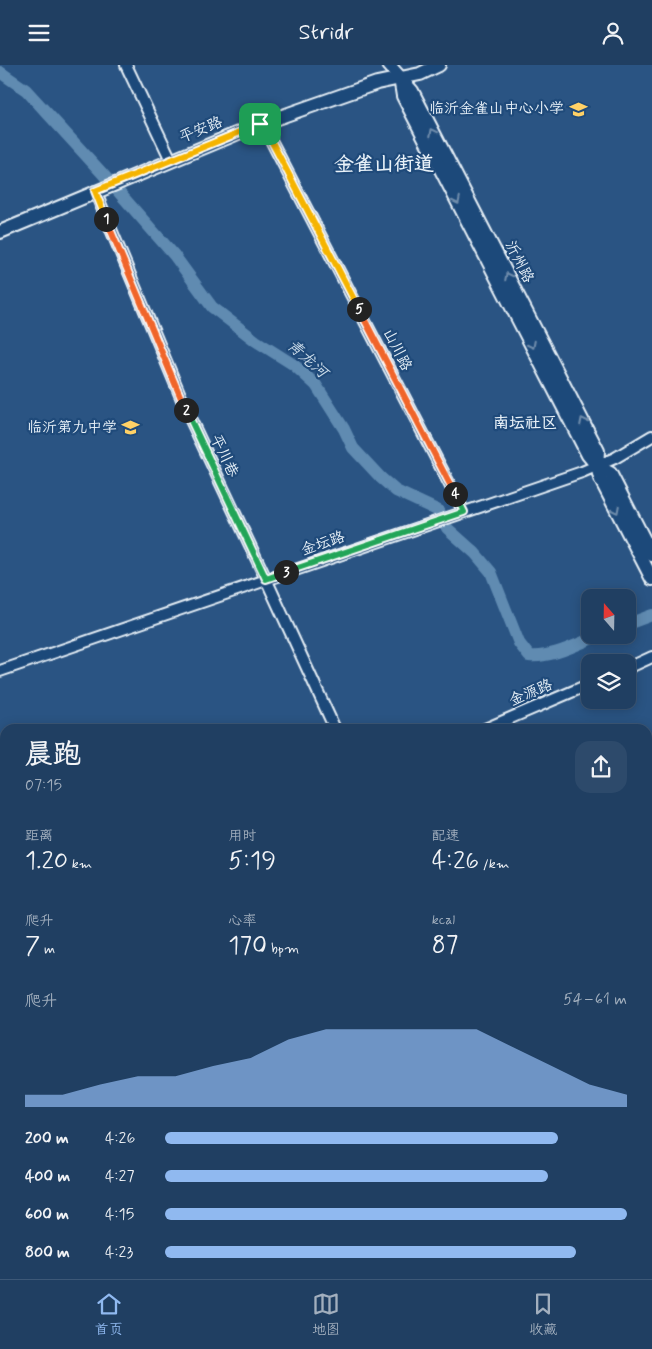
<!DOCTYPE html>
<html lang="zh">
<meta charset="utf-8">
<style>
body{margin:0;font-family:Mynerve,"LXGW WenKai TC",sans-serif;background:#2d4a6b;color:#f1f3f6;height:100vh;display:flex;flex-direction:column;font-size:19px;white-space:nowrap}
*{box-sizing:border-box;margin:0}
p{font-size:16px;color:#a2afbe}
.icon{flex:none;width:28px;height:28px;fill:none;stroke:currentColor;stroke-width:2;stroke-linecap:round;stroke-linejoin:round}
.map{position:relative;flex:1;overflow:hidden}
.side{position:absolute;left:0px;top:659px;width:652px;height:556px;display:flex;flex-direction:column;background:#203f62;border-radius:15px 15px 0 0;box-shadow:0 2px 12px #0003,0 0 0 1px #3d5877}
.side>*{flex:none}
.needle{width:32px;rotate:340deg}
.controls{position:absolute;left:581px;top:524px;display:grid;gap:10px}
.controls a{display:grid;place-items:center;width:55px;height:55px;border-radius:10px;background:#203f62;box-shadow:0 2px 12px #0003,0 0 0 1px #3d5877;font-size:25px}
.pin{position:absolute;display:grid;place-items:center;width:42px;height:42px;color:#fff;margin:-21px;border-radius:10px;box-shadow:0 2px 8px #0006}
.km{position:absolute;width:25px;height:25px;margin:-12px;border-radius:50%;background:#222;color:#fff;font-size:14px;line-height:25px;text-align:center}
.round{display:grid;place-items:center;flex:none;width:52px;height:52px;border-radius:15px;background:#2d4a6b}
.overview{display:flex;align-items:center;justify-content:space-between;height:85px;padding:0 25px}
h1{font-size:28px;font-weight:600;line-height:38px}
.stats{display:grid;grid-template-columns:repeat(3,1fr);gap:8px;height:85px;padding:5px 25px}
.stats div{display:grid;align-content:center}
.stats b{font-size:25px;font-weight:600}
.stats small{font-size:14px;font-weight:400}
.stats p{font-size:14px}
.chart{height:140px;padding:10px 25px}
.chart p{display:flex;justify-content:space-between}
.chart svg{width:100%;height:90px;margin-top:5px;fill:#90b9f0;opacity:.7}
ul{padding:0 25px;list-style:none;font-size:16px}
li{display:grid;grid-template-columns:80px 60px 1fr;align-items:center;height:38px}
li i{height:12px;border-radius:6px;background:#90b9f0}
header{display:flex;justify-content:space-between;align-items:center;height:65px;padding:0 25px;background:#203f62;font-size:22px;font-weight:600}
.menu{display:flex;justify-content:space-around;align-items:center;height:70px;border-top:1px solid #3d5877;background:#203f62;font-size:14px;color:#a2afbe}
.menu a{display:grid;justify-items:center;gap:2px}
.menu .active{color:#90b9f0}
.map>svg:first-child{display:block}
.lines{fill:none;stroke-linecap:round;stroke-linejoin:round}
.river{stroke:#608bb1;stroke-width:12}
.minor-casing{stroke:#e8f1f8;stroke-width:14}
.major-casing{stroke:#e8f1f8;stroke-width:16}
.minor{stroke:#1f4a7a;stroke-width:10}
.major{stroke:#1f4a7a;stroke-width:12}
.rail{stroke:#e8f1f8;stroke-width:2;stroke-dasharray:8 4;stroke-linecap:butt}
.oneway{stroke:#6f8dac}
.split-1-casing{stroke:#fff;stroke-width:10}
.split-2-casing{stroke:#fff;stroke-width:10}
.split-3-casing{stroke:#fff;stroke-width:10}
.split-4-casing{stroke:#fff;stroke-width:10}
.split-5-casing{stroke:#fff;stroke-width:10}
.split-6-casing{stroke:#fff;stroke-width:10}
.split-1{stroke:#f5b400;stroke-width:6}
.split-2{stroke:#f0652b;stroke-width:6}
.split-3{stroke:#22a559;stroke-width:6}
.split-4{stroke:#22a559;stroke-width:6}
.split-5{stroke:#f0652b;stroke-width:6}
.split-6{stroke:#f5b400;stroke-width:6}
.labels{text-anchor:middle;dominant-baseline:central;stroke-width:4.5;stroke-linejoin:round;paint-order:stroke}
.poi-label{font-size:15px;fill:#e8f1f8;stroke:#1f4a7a;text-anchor:end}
.street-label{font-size:15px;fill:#e8f1f8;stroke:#1f4a7a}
.water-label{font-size:16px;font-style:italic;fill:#cdddea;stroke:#1f4a7a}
.neighbourhood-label{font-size:16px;font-weight:bold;fill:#e8f1f8;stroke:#1f4a7a}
.district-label{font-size:20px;font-weight:bold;fill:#e8f1f8;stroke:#1f4a7a}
</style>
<header><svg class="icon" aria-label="menu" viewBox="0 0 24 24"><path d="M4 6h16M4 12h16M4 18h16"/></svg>Stridr<svg class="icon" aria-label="person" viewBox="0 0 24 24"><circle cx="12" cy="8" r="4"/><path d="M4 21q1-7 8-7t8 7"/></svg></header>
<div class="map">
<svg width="652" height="1214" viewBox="0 0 652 1214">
<rect width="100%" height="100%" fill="#2a5483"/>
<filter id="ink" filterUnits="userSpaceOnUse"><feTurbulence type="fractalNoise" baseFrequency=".02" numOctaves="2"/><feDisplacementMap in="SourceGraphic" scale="10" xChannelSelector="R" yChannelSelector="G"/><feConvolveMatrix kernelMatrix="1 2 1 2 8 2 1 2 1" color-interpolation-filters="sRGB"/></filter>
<g filter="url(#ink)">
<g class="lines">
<!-- river -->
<g class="river">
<path d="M0,7L26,25L102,108L174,190L212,242L256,276L294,300L316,320L344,364L353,383L381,413L396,426L439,446L447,463L475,488L491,507L519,578L529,591C553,593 577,579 600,570"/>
<polyline points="628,559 652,550"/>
</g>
<defs>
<g id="minor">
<polyline points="126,0 171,95"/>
<polyline points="262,58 464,447"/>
<polyline points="95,126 188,349 266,514 335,664"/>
<polyline points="628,603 652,592"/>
<polyline points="0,606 582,407 615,393 652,371"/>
<polyline points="485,664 590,619"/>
<polyline points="0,866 5,864"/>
<polyline points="0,906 5,912"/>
<polyline points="0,993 5,1007"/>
<polyline points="648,1063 652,1061"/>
<polyline points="648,1183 652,1181"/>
<polyline points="60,1210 61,1214"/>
<polyline points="110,1210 111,1214"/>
<polyline points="545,1210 545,1214"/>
<polyline points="581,1214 590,1210"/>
</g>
<g id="major">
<polyline points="389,0 412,26 598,386 597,401 600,413 652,514"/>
<polyline points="400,13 403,31 588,390 597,401 610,408 652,490"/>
<polyline points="0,167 260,59 377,18 420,9 439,0"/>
<polyline points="648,905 652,903"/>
<polyline points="648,923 652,920"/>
<polyline points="0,925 5,941"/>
<polyline points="0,957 5,971"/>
<polyline points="0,1203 5,1201"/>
<polyline points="70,1210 71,1214"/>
<polyline points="82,1210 83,1214"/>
<polyline points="101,1210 102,1214"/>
<polyline points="10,1214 19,1210"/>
</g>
</defs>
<!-- minor casing -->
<use href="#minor" class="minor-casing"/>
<!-- major casing -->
<use href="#major" class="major-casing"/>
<!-- minor -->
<use href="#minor" class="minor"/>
<!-- major -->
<use href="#major" class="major"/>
<!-- rail -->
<g class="rail">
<polyline points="648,1198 652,1196"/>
<polyline points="612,1214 621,1210"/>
<polyline points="625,1214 634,1210"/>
</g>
</g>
<!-- one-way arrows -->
<defs><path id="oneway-chevron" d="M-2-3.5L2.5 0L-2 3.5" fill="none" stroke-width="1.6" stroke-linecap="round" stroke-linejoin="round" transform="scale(1.25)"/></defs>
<g class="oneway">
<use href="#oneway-chevron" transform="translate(433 67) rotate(-117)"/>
<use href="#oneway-chevron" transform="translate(457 136) rotate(63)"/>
<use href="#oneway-chevron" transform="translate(508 211) rotate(-117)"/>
<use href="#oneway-chevron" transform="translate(532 280) rotate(63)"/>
<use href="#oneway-chevron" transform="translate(583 356) rotate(-117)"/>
<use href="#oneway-chevron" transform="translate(616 445) rotate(63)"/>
</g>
</g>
<g class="lines" filter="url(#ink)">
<defs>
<polyline id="split-1" points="106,154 95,126 260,59"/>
<polyline id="split-2" points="106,154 186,345"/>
<polyline id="split-3" points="186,345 266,514 286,507"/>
<polyline id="split-4" points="286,507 464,447 455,429"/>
<polyline id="split-5" points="359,244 455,429"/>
<polyline id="split-6" points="260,59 262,58 359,244"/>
</defs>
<!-- split-1 casing -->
<use href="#split-1" class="split-1-casing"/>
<!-- split-2 casing -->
<use href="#split-2" class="split-2-casing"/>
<!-- split-3 casing -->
<use href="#split-3" class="split-3-casing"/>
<!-- split-4 casing -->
<use href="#split-4" class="split-4-casing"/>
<!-- split-5 casing -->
<use href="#split-5" class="split-5-casing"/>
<!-- split-6 casing -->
<use href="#split-6" class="split-6-casing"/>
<!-- split-1 -->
<use href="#split-1" class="split-1"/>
<!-- split-2 -->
<use href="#split-2" class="split-2"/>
<!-- split-3 -->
<use href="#split-3" class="split-3"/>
<!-- split-4 -->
<use href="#split-4" class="split-4"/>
<!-- split-5 -->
<use href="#split-5" class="split-5"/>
<!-- split-6 -->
<use href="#split-6" class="split-6"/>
</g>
<!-- icons -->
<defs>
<symbol id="school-bare" viewBox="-9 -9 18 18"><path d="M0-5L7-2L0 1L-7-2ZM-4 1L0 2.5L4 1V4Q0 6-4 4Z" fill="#ffd166" stroke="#1f4a7a" stroke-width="2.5" paint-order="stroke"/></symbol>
</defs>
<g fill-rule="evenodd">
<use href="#school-bare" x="566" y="32" width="25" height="25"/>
<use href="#school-bare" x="118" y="350" width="25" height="25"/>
</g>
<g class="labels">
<!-- poi labels -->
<g class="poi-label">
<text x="564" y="44">临沂金雀山中心小学</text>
<text x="117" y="363">临沂第九中学</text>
</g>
<!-- street labels -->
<g class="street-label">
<text transform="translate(201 65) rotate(-22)">平安路</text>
<text transform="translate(519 197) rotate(63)">沂州路</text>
<text transform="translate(397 285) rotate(63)">山川路</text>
<text transform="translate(224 391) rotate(65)">平川巷</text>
<text transform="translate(323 479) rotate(-19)">金坛路</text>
<text transform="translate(531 628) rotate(-23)">金源路</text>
</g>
<!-- water labels -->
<g class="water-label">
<text transform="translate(307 294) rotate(42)">青龙河</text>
</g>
<!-- neighbourhood labels -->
<g class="neighbourhood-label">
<text x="525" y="358">南坛社区</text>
</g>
<!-- district labels -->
<g class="district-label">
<text x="384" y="99">金雀山街道</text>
</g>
</g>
</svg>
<div class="controls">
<a><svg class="needle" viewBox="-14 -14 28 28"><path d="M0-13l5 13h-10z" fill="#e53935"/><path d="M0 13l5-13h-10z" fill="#a2afbe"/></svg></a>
<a><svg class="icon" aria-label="layers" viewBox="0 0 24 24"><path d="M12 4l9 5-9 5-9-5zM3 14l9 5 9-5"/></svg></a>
</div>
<div class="pin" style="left:260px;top:59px;background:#1e9e55"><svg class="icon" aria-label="arrive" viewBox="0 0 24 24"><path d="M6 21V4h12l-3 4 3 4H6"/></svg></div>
<b class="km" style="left:106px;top:154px">1</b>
<b class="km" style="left:186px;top:345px">2</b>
<b class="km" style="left:286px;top:507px">3</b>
<b class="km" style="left:455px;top:429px">4</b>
<b class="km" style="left:359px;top:244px">5</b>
<section class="side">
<div class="overview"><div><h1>晨跑</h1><p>07:15</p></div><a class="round"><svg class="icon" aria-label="share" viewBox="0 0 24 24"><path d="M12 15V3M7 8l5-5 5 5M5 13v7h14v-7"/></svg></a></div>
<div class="stats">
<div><p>距离</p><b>1.20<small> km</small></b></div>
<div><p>用时</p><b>5:19</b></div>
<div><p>配速</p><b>4:26<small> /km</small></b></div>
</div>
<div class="stats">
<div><p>爬升</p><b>7<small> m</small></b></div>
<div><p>心率</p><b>170<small> bpm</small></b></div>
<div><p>kcal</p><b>87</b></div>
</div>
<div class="chart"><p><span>爬升</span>54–61 m</p>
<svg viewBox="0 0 160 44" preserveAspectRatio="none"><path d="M0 44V38L10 38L20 33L30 29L40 29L50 24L60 20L70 11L80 6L90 6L100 6L110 6L120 6L130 15L140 24L150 33L160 38V44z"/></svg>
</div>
<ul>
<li><b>200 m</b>4:26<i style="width:85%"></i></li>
<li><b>400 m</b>4:27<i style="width:83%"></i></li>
<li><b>600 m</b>4:15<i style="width:100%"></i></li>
<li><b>800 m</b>4:23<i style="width:89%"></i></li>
</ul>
</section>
</div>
<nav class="menu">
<a class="active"><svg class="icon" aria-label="home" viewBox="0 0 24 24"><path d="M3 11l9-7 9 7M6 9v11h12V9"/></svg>首页</a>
<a><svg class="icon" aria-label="map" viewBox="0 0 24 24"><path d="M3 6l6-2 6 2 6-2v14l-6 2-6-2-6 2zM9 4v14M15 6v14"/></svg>地图</a>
<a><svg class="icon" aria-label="saved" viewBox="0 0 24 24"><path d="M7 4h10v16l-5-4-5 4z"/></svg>收藏</a>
</nav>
